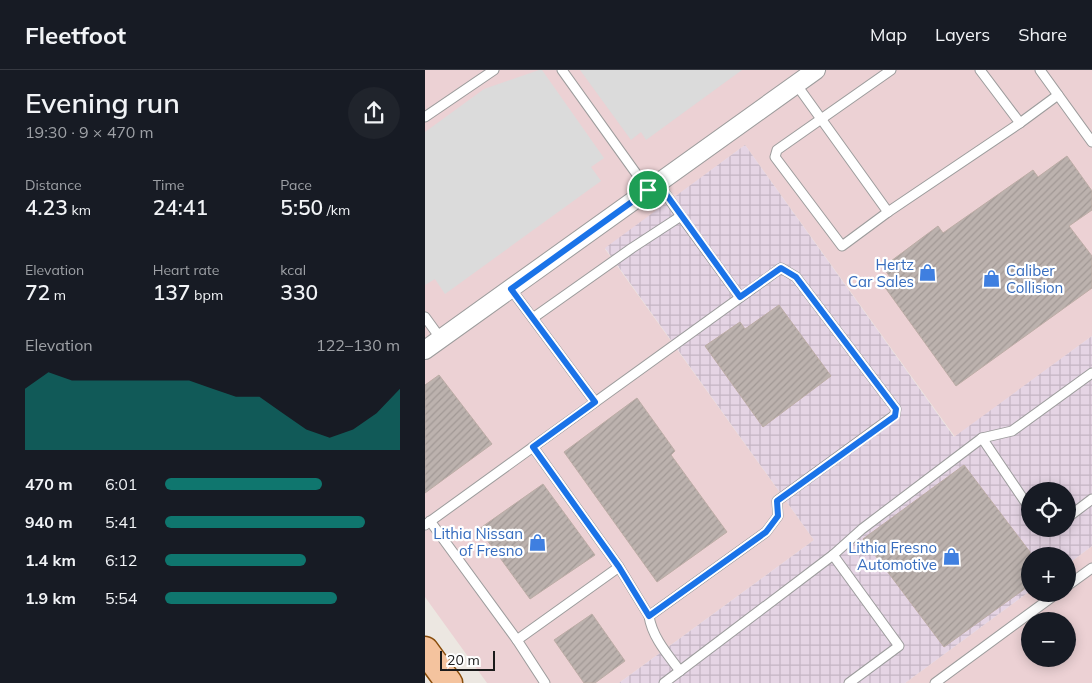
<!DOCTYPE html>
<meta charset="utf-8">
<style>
body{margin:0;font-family:Mulish,sans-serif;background:#20242c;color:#f1f3f6;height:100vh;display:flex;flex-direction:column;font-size:19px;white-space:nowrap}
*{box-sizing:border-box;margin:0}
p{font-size:16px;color:#9ea1a6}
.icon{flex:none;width:28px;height:28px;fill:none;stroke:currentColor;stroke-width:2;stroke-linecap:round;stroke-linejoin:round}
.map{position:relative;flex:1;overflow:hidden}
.details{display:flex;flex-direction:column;background:#171b24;width:425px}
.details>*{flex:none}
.buttons{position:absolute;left:596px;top:412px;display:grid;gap:10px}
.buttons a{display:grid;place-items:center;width:55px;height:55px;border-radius:50%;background:#171b24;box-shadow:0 2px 12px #0003;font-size:25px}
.scale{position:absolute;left:15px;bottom:12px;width:55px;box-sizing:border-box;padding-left:5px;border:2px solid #1b1b1b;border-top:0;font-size:14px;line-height:18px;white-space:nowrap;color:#1b1b1b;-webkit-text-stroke:4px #fff;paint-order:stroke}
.pin{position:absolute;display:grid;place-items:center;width:42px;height:42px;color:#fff;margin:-21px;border:2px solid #fff;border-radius:50%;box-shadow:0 1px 5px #0007}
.round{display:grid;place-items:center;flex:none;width:52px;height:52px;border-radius:26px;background:#20242c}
.overview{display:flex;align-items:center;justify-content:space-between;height:85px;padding:0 25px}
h1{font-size:28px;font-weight:600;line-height:38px}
.stats{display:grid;grid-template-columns:repeat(3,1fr);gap:8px;height:85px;padding:5px 25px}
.stats div{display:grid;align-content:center}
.stats b{font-size:21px;font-weight:600}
.stats small{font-size:14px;font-weight:400}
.stats p{font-size:14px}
.chart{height:140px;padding:10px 25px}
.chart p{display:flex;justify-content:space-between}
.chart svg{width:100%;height:90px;margin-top:5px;fill:#0f766e;opacity:.7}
ul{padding:0 25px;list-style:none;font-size:16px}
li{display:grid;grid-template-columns:80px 60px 1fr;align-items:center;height:38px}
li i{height:12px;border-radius:6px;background:#0f766e}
header{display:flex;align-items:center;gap:30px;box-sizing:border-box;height:70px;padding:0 25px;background:#171b24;border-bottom:1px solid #363941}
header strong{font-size:24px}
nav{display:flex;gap:28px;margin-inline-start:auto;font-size:18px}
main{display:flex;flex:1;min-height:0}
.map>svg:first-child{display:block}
.commercial{fill:#ecd1d4;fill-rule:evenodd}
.industrial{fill:url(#industrial-grid);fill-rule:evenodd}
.parking{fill:#dbdbdb}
.building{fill:url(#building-hatch);stroke:#bcaca5}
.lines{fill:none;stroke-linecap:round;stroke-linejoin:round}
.service-casing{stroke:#9c9c9c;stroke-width:11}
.minor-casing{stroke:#9c9c9c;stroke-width:20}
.primary-casing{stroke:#884c0a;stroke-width:29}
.service{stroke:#fff;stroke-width:9}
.minor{stroke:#fff;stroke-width:18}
.primary{stroke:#f4c39e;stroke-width:26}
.route-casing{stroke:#fff;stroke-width:10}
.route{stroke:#1a73e8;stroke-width:6}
.labels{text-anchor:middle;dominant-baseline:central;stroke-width:4.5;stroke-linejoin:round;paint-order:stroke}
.shop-label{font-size:15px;fill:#366cbe;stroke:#fff;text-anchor:end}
</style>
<header>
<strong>Fleetfoot</strong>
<nav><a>Map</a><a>Layers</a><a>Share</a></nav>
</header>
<main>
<section class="details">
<div class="overview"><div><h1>Evening run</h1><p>19:30 · 9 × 470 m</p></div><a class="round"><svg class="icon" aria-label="share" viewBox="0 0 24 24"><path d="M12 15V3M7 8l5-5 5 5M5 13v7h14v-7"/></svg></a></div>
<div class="stats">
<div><p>Distance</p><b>4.23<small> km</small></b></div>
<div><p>Time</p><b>24:41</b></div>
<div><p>Pace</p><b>5:50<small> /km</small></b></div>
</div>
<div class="stats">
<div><p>Elevation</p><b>72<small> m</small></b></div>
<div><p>Heart rate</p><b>137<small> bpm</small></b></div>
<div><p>kcal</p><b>330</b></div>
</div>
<div class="chart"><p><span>Elevation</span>122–130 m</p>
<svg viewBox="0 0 160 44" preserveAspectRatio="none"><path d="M0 44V14L10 6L20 10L30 10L40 10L50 10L60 10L70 10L80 14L90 18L100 18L110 26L120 34L130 38L140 34L150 26L160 14V44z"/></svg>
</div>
<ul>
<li><b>470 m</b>6:01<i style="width:67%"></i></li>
<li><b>940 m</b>5:41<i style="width:85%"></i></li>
<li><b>1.4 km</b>6:12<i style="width:60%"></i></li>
<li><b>1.9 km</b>5:54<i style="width:73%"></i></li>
</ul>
</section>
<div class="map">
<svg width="667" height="613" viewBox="0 0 667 613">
<defs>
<pattern id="industrial-grid" width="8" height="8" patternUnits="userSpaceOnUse" patternTransform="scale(1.25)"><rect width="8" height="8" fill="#e5d4e4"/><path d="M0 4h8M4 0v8" fill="none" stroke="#c4b5c3"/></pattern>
<pattern id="building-hatch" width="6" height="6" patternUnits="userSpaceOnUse" patternTransform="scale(1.25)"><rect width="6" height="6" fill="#bcb2ae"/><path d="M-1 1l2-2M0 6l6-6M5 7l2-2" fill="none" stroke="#a19895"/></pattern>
</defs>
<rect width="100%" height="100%" fill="#ece7e1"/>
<!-- commercial -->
<g class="commercial">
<polygon points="0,0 667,0 667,266 530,367 320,75 180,179 389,470 194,613 62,613 0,527"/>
<path d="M667,476V613H480L605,521V524H642L643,494ZM605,551H642V589H605Z"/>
</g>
<!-- industrial -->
<path class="industrial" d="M320,75L529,367L667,266V476L643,494L642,486H605V521L480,613H194L389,470L180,178ZM605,421H642V459H605Z"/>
<!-- parking -->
<g class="parking">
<polygon points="114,0 117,0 179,88 166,97 176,111 20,224 10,209 0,215 0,62 59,19"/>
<polygon points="155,0 317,0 221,70 216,62 206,70"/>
</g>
<!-- building -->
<g class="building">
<polygon points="642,86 667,121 667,140 644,156 667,186 667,218 531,316 459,216 467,210 458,197 513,156 518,163 608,100 613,107"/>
<polygon points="354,235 406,306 338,357 280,276 315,252 320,259"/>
<polygon points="14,305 67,374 0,423 0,315"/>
<polygon points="212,328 250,381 246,385 302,462 232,512 139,382"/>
<polygon points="539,395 605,482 605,515 519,577 438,469"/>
<polygon points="118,414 170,485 105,529 54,459"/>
<polygon points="167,544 200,591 170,613 159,613 129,570"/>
</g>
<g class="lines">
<defs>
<g id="service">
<polyline points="137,0 223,120"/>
<polyline points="466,0 352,80 350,87 417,176 463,142 595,53 555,0"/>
<polyline points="615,0 667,72"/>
<polyline points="371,14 463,142"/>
<polyline points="0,47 69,0"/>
<polyline points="595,53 633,25"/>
<polyline points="233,113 256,146"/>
<polyline points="86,219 170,332"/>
<polyline points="0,247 16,269"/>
<polyline points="108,248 207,178 256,146 315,227"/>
<polyline points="557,368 605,439"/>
<polyline points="108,377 194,497"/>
<polyline points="642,448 667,429"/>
<polyline points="5,451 92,570"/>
<polyline points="0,455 356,198 371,207 471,339 470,345 352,431 353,446 341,462 224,546 194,497 92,570 120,613"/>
<polyline points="623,459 625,461 628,459"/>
<polyline points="408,485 437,459 557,368 587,361 667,303"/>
<polyline points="642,516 667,498"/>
<path d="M224,546C227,567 243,585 255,601"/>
<polyline points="239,613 408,485 474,576 424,613"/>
<polyline points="510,613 631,524"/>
</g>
<polyline id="minor" points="0,280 391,0"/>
<polyline id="primary" points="0,580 24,613"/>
</defs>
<!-- service casing -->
<use href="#service" class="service-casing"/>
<!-- minor casing -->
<use href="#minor" class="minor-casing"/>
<!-- primary casing -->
<use href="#primary" class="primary-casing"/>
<!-- service -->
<use href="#service" class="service"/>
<!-- minor -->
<use href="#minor" class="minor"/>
<!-- primary -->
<use href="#primary" class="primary"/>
</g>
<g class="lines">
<defs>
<polygon id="route" points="233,113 315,227 356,198 371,207 471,339 470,346 352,431 353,446 341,462 224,546 194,497 108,377 170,332 86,219"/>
</defs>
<!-- route casing -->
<use href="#route" class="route-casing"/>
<!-- route -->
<use href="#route" class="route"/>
</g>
<!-- icons -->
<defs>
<symbol id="shop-bare" viewBox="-9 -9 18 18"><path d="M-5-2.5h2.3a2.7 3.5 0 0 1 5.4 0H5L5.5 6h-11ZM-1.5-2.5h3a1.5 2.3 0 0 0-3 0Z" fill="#3f7fe0" stroke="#fff" stroke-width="2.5" paint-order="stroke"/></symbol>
</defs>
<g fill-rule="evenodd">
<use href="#shop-bare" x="490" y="190" width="25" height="25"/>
<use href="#shop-bare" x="554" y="196" width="25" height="25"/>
<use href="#shop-bare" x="100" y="460" width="25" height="25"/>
<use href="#shop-bare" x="514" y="474" width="25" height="25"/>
</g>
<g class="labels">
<!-- shop labels -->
<g class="shop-label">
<text x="489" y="194">Hertz<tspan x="489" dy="17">Car Sales</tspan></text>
<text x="581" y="200" text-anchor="start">Caliber<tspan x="581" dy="17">Collision</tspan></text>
<text x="98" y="463">Lithia Nissan<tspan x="98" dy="17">of Fresno</tspan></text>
<text x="512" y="477">Lithia Fresno<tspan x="512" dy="17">Automotive</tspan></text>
</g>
</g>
</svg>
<div class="buttons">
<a><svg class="icon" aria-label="locate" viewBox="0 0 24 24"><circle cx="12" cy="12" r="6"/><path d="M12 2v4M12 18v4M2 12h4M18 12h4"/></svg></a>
<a>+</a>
<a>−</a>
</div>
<div class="scale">20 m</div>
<div class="pin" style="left:223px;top:120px;background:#1e9e55"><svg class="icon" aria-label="arrive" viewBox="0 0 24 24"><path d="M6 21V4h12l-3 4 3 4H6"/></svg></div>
</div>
</main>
